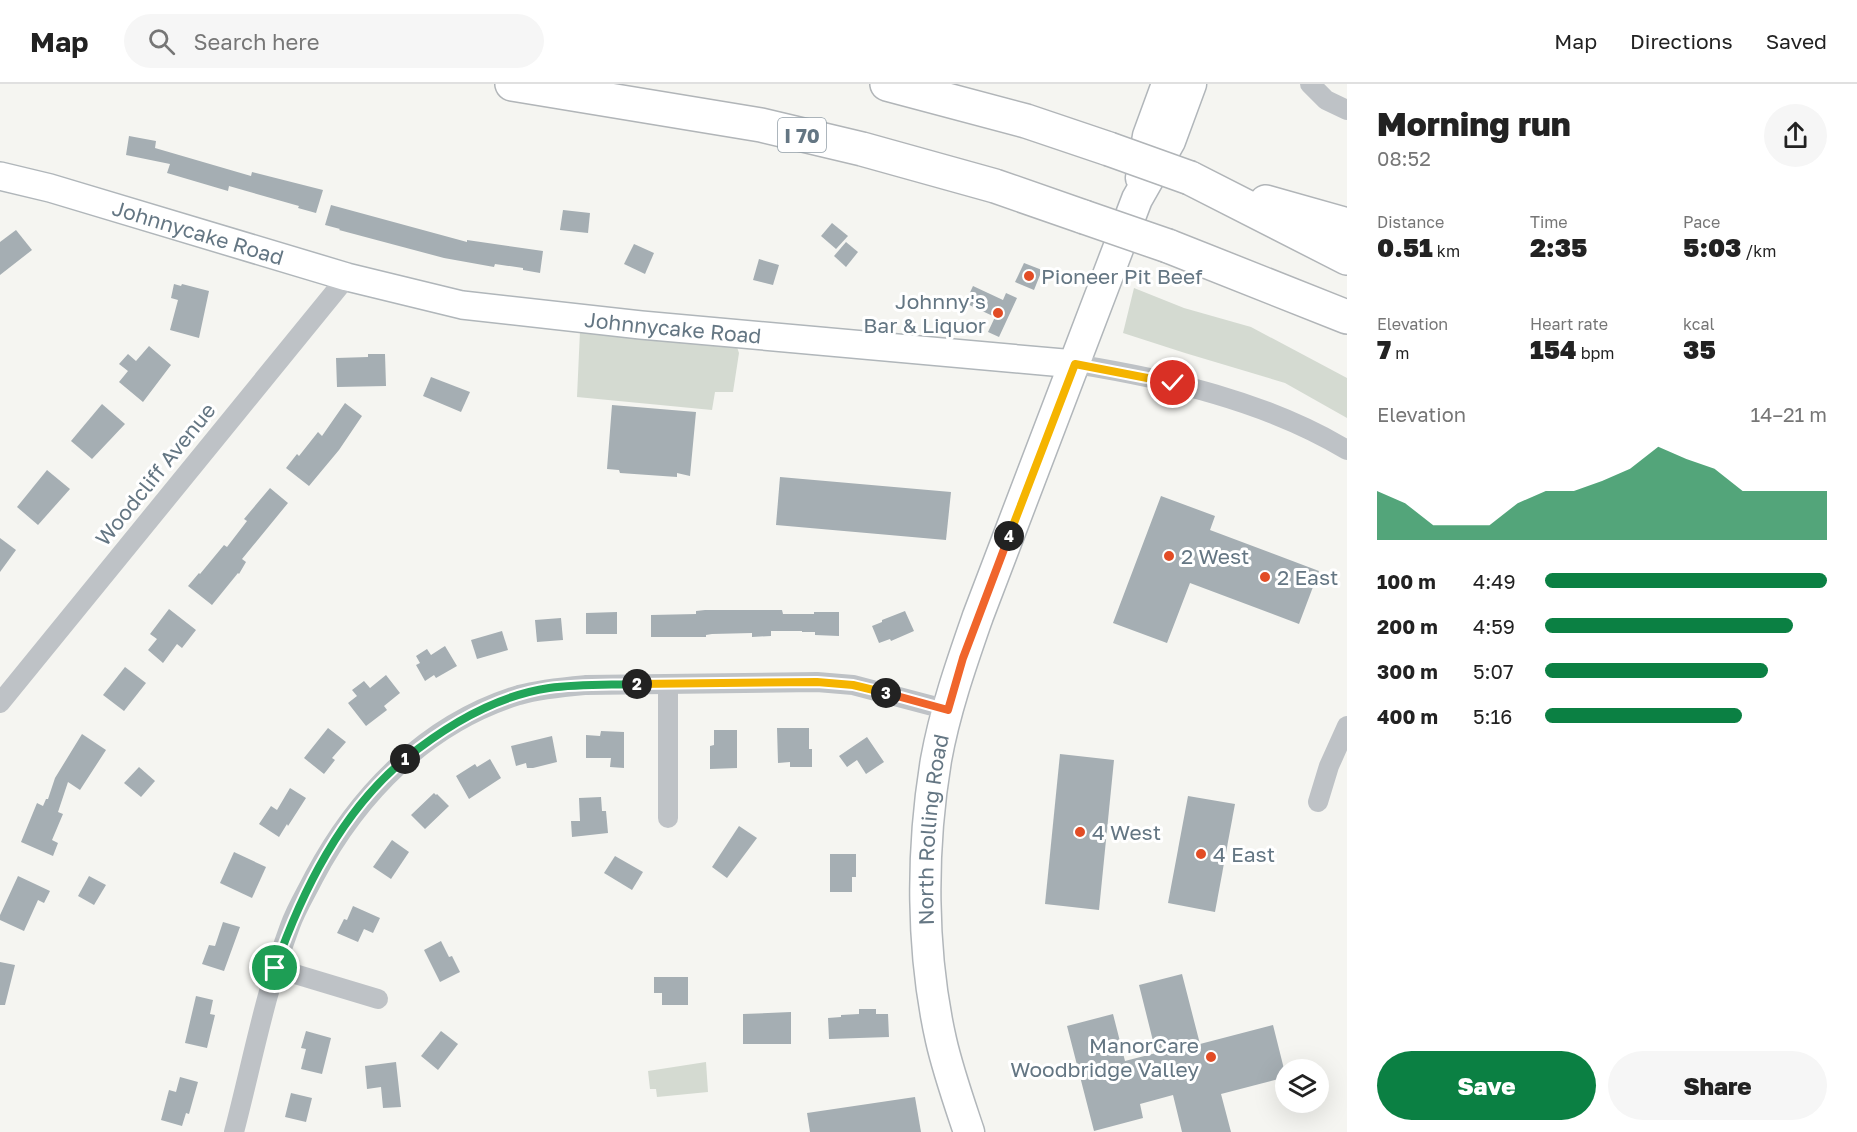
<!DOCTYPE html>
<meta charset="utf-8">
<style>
body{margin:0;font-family:"Golos Text",sans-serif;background:#f6f6f6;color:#222;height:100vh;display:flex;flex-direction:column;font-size:22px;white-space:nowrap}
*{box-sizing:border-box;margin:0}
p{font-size:20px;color:#767676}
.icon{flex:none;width:33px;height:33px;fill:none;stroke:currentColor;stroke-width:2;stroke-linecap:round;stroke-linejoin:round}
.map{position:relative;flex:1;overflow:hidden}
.sheet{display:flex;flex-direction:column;background:#fff;width:510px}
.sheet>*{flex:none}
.tools{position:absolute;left:1275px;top:975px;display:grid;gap:12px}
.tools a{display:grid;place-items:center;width:54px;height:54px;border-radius:50%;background:#fff;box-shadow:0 6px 24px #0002;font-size:30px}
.pin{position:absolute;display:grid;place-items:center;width:51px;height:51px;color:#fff;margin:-26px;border:3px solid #fff;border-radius:50%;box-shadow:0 2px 6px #0007}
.km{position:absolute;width:30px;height:30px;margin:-15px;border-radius:50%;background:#222;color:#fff;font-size:16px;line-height:30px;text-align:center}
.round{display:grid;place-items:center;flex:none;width:63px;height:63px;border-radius:32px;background:#f6f6f6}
.headline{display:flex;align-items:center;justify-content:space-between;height:102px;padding:0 30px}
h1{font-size:33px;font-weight:800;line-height:45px}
.stats{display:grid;grid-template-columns:repeat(3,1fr);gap:9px;height:102px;padding:6px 30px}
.stats div{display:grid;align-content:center}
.stats b{font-size:26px;font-weight:800}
.stats small{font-size:16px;font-weight:400}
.stats p{font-size:16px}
.chart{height:168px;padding:12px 30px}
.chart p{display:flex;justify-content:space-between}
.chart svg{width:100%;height:108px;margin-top:6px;fill:#0b8043;opacity:.7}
.primary-button{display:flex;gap:12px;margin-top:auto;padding:12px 30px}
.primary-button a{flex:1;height:69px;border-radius:36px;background:#0b8043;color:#fff;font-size:24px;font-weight:800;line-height:69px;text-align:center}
.primary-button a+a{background:#f6f6f6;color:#222}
ul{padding:0 30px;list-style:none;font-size:20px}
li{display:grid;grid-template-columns:96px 72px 1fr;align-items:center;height:45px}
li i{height:15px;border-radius:8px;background:#0b8043}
header{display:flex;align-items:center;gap:36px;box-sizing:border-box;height:84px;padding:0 30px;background:#fff;border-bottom:2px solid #e0e0e0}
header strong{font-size:28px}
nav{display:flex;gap:33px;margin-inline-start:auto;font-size:21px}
.search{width:420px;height:54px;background:#f6f6f6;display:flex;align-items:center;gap:15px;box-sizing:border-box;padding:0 21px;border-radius:33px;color:#767676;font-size:22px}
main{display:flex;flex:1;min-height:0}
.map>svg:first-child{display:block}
.green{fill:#d4dad1}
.building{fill:#a5aeb3}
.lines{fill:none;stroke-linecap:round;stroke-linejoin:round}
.secondary-casing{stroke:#b0b6ba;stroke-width:30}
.primary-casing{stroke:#b1b6ba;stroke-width:33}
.highway-casing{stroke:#b1b5b8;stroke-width:36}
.street{stroke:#bec2c6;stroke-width:20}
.secondary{stroke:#fff;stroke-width:27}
.primary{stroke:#fff;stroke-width:30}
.highway{stroke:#fff;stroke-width:33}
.highway-bridge-casing{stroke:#b1b5b8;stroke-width:36;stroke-linecap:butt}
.highway-bridge{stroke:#fff;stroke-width:33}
.split-1-casing{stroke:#fff;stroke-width:12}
.split-2-casing{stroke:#fff;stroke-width:12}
.split-3-casing{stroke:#fff;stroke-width:12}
.split-4-casing{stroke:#fff;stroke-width:12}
.split-5-casing{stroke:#fff;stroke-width:12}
.split-1{stroke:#22a559;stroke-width:8}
.split-2{stroke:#22a559;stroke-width:8}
.split-3{stroke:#f5b400;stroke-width:8}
.split-4{stroke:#f0652b;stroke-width:8}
.split-5{stroke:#f5b400;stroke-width:8}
.poi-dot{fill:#e24c25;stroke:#fff;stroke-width:2}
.labels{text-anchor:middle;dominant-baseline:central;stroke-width:6;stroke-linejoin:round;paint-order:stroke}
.shield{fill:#fff;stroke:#929fa8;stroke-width:1.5}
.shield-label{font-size:20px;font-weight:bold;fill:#647683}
.street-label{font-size:21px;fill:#647683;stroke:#fff}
.poi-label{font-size:21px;fill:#647683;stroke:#fff;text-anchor:start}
</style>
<header>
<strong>Map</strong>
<div class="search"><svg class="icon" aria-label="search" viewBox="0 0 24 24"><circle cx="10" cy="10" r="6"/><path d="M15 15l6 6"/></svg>Search here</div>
<nav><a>Map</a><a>Directions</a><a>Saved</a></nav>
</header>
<main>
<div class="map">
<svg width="1347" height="1048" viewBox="0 0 1347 1048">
<rect width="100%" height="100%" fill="#f5f5f1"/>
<!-- green -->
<g class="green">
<polygon points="1134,204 1184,224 1251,243 1347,294 1347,334 1285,299 1185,269 1123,249"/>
<polygon points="580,247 736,260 739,269 733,308 715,308 712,326 577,313"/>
<polygon points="706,978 708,1008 657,1013 656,1005 650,1005 648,987"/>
</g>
<!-- building -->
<g class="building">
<polygon points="129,52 156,57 155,64 251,92 252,88 323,106 316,129 298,124 299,122 229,102 228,107 167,89 170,80 126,71"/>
<polygon points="331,121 467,158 467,156 543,167 540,189 523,186 523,184 495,180 494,183 444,174 339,146 340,145 325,141"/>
<polygon points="563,126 590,129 588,149 560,146"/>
<polygon points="832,139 848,152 836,165 821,152"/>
<polygon points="16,146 32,166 0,191 0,158"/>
<polygon points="846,158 858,168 846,183 834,172"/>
<polygon points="634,160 654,169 645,190 624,180"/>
<polygon points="759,175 779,181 773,201 753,196"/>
<polygon points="1024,179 1042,186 1034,206 1015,198"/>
<polygon points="174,200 181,202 182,200 209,207 199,254 170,246 178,216 171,214"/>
<polygon points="973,202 1003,216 1006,209 1017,214 999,253 988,248 995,233 965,219"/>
<polygon points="149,262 171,281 143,318 119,298 128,287 119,280 128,270 136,277"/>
<polygon points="368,270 385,270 386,302 337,303 336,274 368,273"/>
<polygon points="431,293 470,308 461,328 423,312"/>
<polygon points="345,319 362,332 339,366 309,402 286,384 297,370 299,372 318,348 322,352"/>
<polygon points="102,320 125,340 92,375 71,357"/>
<polygon points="612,321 696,328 690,392 677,389 677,393 620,389 619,386 607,385"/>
<polygon points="47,386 70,405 38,441 17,423"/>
<polygon points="780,393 951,408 946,456 776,441"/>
<polygon points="270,404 288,419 242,475 246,478 239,490 238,489 212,521 188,502 199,489 200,490 224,461 227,463 247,437 244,435"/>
<polygon points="1161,412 1215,432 1210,446 1319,487 1299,540 1190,499 1167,559 1113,539"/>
<polygon points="0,454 16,466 0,488"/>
<polygon points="169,525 196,546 182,564 177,560 163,579 148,566 157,555 150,550"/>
<polygon points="705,526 782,526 783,530 814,530 814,528 839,528 839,552 815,551 815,548 802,548 802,547 771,547 771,552 752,553 752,549 712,550 706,551 706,553 651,553 651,531 696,530 696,527"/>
<polygon points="905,527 914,547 891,557 890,555 879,559 872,542 882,538 882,536"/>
<polygon points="617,528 617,550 586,550 586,529"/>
<polygon points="561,534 563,556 537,558 535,536"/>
<polygon points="502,547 508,566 477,575 471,556"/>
<polygon points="445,562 457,582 436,594 434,591 425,597 416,581 420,579 416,572 427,565 431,571"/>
<polygon points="125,583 146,599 124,627 103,611"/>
<polygon points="386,591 400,609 384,622 387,626 366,642 348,619 357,612 352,606 364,597 370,604"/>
<polygon points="328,644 346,658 332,674 335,676 324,690 304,674"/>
<polygon points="777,644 809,644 809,665 812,665 812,683 790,683 790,678 778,679"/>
<polygon points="714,646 737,646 737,684 710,685 710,662 714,661"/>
<polygon points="601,647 624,648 624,684 610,683 611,674 586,674 586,651 600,652"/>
<polygon points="82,650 106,666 80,706 68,698 58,728 63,730 52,756 58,759 53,772 21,758 37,719 43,722 46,715 48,715 55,694"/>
<polygon points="552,652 557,678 533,684 527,684 526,679 516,682 511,662"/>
<polygon points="867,653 884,678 866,690 857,676 847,683 839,672"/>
<polygon points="1060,670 1114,676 1099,826 1045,820"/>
<polygon points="490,675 501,694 469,715 456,692 475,680 477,683"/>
<polygon points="139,683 155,697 141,713 124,699"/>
<polygon points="290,704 306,714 288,742 287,740 279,753 259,740 271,722 277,726"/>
<polygon points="434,709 436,711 437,710 449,722 425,745 411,731"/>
<polygon points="1188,712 1235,720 1215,828 1168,819"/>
<polygon points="601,713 602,727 606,727 608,749 572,753 571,737 580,737 579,714"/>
<polygon points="739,742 757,754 727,794 712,783"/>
<polygon points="392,756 409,768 391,795 373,783"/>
<polygon points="234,768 266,783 252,814 220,799"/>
<polygon points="830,770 856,770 856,793 852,793 852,808 830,808"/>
<polygon points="615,772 643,788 632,806 604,789"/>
<polygon points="18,792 50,807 44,819 38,816 24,847 0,836 0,831"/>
<polygon points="89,792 106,801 94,821 78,812"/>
<polygon points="353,822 380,834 373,849 364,845 358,858 337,849 344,835 347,836"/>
<polygon points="223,838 240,843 224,887 202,880 209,861 215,862"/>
<polygon points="441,857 449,873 452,872 460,888 440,898 424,866"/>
<polygon points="0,878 15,881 5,921 0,921"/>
<polygon points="1182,890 1200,960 1273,941 1286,993 1221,1010 1231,1048 1182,1048 1173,1011 1140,1020 1143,1034 1094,1047 1067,942 1113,930 1125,977 1156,969 1139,901"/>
<polygon points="654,893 688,893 688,921 662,921 662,909 654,909"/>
<polygon points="196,912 213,916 210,930 215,931 207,964 185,959"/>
<polygon points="859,925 876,925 876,930 888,930 889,953 829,955 828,934 841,933 841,931 859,930"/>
<polygon points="791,928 791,960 743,960 743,930"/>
<polygon points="306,947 331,954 322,990 301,985 306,965 301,964"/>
<polygon points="441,947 458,960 438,986 421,972"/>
<polygon points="396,978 401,1023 383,1024 381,1003 367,1005 365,982"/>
<polygon points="180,993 198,998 189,1030 186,1029 182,1042 161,1036 169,1006 176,1008"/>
<polygon points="291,1009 312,1014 306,1038 285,1033"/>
<polygon points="915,1013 921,1048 810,1048 807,1029"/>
</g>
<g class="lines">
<defs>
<g id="secondary">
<path id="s1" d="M0,92L50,104L347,193L462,221L641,241L1075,280"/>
</g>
<g id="primary">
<polyline points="1141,94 1148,52 1167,0"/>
<path id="s2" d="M969,1048C959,1018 948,987 941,956C921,867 921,766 936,676C945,626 962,578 978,532L1137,115L1170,57L1191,0"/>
</g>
<g id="highway">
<polyline points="512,0 761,41 862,65 995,102 1084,133"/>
<polyline points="887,0 1026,37 1109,65"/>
<polyline points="1190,94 1347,174"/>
<polyline points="1266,118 1347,141"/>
<polyline points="1168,162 1347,233"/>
</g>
</defs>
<!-- secondary casing -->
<use href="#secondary" class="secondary-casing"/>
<!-- primary casing -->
<use href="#primary" class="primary-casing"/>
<!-- highway casing -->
<use href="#highway" class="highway-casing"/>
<!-- street -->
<g class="street">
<polyline points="1310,0 1326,16 1347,26"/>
<path d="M1075,280C1168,295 1265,317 1347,366"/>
<polyline points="0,619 347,193"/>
<polyline points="1318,718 1329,682 1347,642"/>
<polyline points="668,734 668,600"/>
<polyline points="275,884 378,915"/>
<path d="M234,1048C252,979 265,909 290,842C296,825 306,809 314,793C358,710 427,639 519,611C541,605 564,603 586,601L817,598L853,601L948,626"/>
</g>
<!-- secondary -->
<use href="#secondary" class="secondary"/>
<!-- primary -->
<use href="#primary" class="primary"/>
<!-- highway -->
<use href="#highway" class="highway"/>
<defs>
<g id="highway-bridge">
<polyline points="1109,65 1190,94"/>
<polyline points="1084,133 1168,162"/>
</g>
</defs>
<!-- highway-bridge casing -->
<use href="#highway-bridge" class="highway-bridge-casing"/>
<!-- highway-bridge -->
<use href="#highway-bridge" class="highway-bridge"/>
</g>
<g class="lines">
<defs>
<path id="split-1" d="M275,884C302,807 341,728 405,675"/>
<path id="split-2" d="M405,675C447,641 495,612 549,604C578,600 608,601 637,600"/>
<polyline id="split-3" points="637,600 817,598 853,601 886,609"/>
<polyline id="split-4" points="886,609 948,626 963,574 1009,452"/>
<polyline id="split-5" points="1009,452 1075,280 1173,299"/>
</defs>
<!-- split-1 casing -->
<use href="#split-1" class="split-1-casing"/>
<!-- split-2 casing -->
<use href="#split-2" class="split-2-casing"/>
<!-- split-3 casing -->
<use href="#split-3" class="split-3-casing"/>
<!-- split-4 casing -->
<use href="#split-4" class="split-4-casing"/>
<!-- split-5 casing -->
<use href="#split-5" class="split-5-casing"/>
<!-- split-1 -->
<use href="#split-1" class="split-1"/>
<!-- split-2 -->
<use href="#split-2" class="split-2"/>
<!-- split-3 -->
<use href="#split-3" class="split-3"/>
<!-- split-4 -->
<use href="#split-4" class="split-4"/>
<!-- split-5 -->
<use href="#split-5" class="split-5"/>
</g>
<!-- markers -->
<g class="poi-dot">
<circle cx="1029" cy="192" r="6"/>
<circle cx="998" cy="229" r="6"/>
<circle cx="1169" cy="472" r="6"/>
<circle cx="1265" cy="493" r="6"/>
<circle cx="1080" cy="748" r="6"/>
<circle cx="1201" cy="770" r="6"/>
<circle cx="1211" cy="973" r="6"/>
</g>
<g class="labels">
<!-- shield labels -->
<rect class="shield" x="778" y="34" width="48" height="34" rx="4.5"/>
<g class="shield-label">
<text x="802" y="51">I 70</text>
</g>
<!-- street labels -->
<g class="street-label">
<text stroke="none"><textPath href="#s1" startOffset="206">Johnnycake Road</textPath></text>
<text stroke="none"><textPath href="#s1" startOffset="692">Johnnycake Road</textPath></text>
<text transform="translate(155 390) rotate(-51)">Woodcliff Avenue</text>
<text stroke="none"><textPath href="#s2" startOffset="308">North Rolling Road</textPath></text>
</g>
<!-- poi labels -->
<g class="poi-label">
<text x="1041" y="192">Pioneer Pit Beef</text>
<text x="986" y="217" text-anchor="end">Johnny's<tspan x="986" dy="24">Bar &amp; Liquor</tspan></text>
<text x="1181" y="472">2 West</text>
<text x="1277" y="493">2 East</text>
<text x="1092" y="748">4 West</text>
<text x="1213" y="770">4 East</text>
<text x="1199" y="961" text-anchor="end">ManorCare<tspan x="1199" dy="24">Woodbridge Valley</tspan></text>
</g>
</g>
</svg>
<div class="tools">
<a><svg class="icon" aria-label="layers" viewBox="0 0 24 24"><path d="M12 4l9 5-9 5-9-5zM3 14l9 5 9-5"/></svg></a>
</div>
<div class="pin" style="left:275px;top:884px;background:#1e9e55"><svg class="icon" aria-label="arrive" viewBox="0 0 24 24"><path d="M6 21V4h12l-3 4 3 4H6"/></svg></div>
<div class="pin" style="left:1173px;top:299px;background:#d93025"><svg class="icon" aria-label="check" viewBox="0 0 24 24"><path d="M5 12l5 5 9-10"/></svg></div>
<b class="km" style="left:405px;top:675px">1</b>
<b class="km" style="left:637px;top:600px">2</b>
<b class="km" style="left:886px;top:609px">3</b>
<b class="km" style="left:1009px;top:452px">4</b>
</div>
<section class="sheet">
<div class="headline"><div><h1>Morning run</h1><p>08:52</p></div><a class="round"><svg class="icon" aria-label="share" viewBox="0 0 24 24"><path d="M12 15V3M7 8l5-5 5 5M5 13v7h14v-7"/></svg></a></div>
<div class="stats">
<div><p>Distance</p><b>0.51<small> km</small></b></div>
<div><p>Time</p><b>2:35</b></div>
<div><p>Pace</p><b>5:03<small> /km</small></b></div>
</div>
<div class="stats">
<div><p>Elevation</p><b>7<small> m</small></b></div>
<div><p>Heart rate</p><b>154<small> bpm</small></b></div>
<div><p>kcal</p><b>35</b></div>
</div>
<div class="chart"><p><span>Elevation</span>14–21 m</p>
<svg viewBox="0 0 160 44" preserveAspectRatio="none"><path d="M0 44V24L10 29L20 38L30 38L40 38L50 29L60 24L70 24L80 20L90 15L100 6L110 11L120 15L130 24L140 24L150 24L160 24V44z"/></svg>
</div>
<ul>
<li><b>100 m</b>4:49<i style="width:100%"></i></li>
<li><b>200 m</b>4:59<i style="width:88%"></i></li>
<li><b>300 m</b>5:07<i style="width:79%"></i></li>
<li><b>400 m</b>5:16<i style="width:70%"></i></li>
</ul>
<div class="primary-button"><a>Save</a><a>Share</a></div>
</section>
</main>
